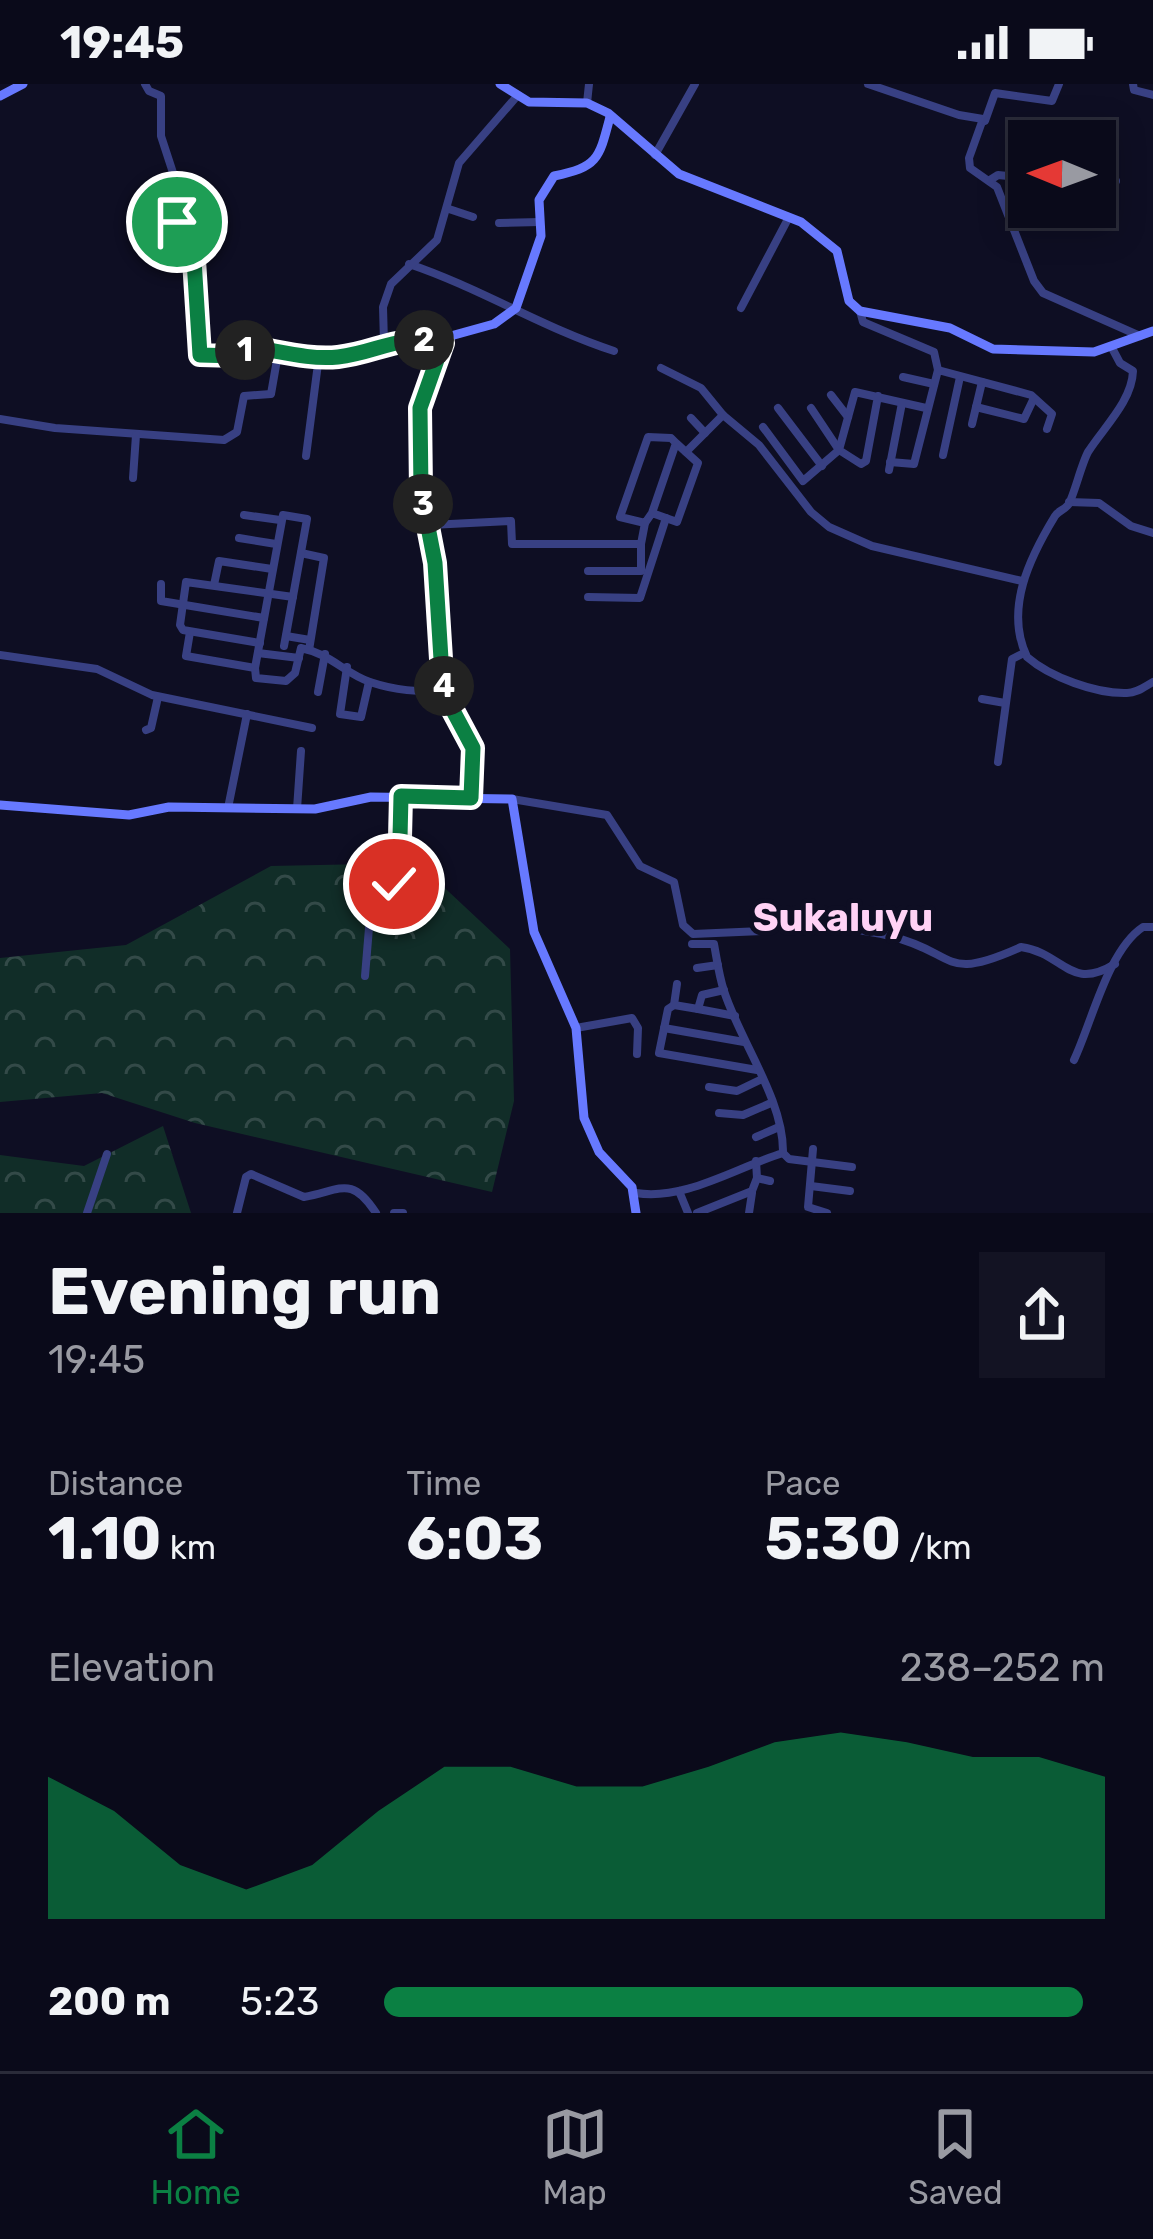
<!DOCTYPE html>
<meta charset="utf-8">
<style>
body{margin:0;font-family:Rubik,sans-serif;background:#131323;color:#f1f3f6;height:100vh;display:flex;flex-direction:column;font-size:45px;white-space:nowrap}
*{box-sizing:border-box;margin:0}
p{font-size:39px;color:#999aa2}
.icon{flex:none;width:66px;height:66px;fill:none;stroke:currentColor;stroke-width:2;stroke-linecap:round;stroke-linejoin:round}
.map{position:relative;height:1129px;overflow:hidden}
.drawer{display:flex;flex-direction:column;background:#0a0a1a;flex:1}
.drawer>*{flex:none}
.needle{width:78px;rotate:271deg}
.buttons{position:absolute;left:1008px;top:36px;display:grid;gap:24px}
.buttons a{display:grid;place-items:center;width:108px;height:108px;border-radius:0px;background:#0a0a1a;box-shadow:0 6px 30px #0003,0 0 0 3px #2a2b39;font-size:60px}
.pin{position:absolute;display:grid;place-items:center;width:102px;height:102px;color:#fff;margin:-51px;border:6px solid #fff;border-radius:50%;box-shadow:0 3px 12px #0007}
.km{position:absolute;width:60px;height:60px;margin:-30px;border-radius:50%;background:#222;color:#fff;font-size:33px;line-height:60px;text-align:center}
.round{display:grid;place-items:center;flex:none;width:126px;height:126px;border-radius:0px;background:#131323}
.headline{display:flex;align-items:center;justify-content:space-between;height:204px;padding:0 48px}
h1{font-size:66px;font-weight:700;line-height:90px}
.metrics{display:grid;grid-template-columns:repeat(3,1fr);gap:18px;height:204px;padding:12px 48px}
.metrics div{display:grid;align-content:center}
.metrics b{font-size:60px;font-weight:700}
.metrics small{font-size:33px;font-weight:400}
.metrics p{font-size:33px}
.chart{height:336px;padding:24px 48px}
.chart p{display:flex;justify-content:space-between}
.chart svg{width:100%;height:216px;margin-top:12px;fill:#0b8043;opacity:.7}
ul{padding:0 48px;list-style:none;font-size:39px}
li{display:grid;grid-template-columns:192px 144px 1fr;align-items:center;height:90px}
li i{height:30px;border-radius:15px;background:#0b8043}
.status{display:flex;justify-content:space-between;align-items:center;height:84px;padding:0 60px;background:#0a0a1a;direction:ltr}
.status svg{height:33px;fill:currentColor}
.tab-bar{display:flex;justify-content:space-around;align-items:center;height:168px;border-top:3px solid #2a2b39;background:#0a0a1a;font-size:33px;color:#999aa2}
.tab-bar a{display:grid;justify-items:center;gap:6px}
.tab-bar .on{color:#0b8043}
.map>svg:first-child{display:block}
.forest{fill:url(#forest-crowns)}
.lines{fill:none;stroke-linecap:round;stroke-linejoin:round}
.street{stroke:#384083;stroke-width:8}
.secondary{stroke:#6779ff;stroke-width:9}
.route-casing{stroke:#fff;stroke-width:24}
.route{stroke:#0b8043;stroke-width:15}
.labels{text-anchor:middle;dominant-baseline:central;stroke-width:10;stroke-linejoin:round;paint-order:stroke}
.quarter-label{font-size:39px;font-weight:bold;fill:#ffd2f5;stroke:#0e0e23}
</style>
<div class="status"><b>19:45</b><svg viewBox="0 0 49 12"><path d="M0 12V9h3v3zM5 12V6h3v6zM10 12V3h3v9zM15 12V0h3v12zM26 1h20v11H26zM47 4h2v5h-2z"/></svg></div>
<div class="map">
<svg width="1153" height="1129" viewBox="0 0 1153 1129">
<defs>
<pattern id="forest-crowns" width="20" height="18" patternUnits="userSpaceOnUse" patternTransform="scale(3)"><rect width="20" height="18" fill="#112d28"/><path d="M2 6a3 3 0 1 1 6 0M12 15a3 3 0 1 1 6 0" fill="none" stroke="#334a48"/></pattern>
</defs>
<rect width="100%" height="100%" fill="#0e0e23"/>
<!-- forest -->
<g class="forest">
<polygon points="418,779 510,865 514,1017 492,1108 195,1039 102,1009 0,1018 0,874 126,861 271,782"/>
<polygon points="163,1042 191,1129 0,1129 0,1071 84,1082"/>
</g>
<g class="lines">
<!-- street -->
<g class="street">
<polyline points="145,0 149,7 161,12 161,52 177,101 177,145 193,176 199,269 237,272 251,263 278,270"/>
<polyline points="868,0 959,31 983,35 969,74 970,84 997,103 1034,197 1043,209 1140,252"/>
<polyline points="1133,0 1134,6 1153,11"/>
<polyline points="587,19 589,0"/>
<polyline points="985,37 995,9 1052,17 1059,0"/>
<polyline points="655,71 695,0"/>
<polyline points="990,96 998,91 1029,94"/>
<polyline points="1095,97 1116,97"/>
<polyline points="449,125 473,133"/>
<polyline points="499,139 540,138"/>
<path d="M409,180C480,204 543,244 614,267"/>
<polyline points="741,224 789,133"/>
<polyline points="860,227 863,238 934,268 938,286"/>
<polyline points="384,259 383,223 391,200 437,156 459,79 518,11"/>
<path d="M1112,264L1120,279L1133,287C1132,317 1104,343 1088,368C1081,381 1073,415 1068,421C1064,426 1058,427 1055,432C1030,473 1004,525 1027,573C1050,593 1096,610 1127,609C1137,609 1144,603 1153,598"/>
<polyline points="661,284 701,304 723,331 759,361 811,428 829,443 872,462 1022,497"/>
<polyline points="903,293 934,300"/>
<polyline points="831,311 848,333"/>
<polyline points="878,312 866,377 861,380 839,366 855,308 926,324"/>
<polyline points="976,323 1024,335 1033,316"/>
<polyline points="778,324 822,382"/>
<polyline points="691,334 705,349"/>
<polyline points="0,335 55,344 224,356 237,348 244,312 271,310 278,270 336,273 407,255 443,259"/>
<polyline points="972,340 982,298"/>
<polyline points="763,343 803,397 839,366 811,324"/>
<polyline points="686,368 723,331"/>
<polyline points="943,371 960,293"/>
<polyline points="306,372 319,272"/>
<polyline points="890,378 914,380 938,286 1031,311 1052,330 1047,345"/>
<polyline points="889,386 902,319"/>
<polyline points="133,394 136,351"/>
<polyline points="1069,418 1099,419 1131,442 1153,449"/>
<polyline points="652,429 676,359 698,379 677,438 652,429 645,439 620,433 648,353 671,354 676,359"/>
<polyline points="244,431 280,436"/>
<polyline points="430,441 511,437 512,460 641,460 645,439"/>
<polyline points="239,454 276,460"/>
<polyline points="301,469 324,474 309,566"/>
<polyline points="588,487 641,487 641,460"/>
<polyline points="161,500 161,517 264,534"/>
<polyline points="214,501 219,477 272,485"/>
<polyline points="588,513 640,514 666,434"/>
<path d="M190,548L186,572L255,584L256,594L286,597L295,589L301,564C331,570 344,589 370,598C391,605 423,611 444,603"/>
<polyline points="286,552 310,556"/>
<polyline points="260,559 183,546 180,541 186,498 293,513"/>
<polyline points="258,569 299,574"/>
<polyline points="0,571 97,585 152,611 312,644"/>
<polyline points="347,583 340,630 361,633 369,598"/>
<polyline points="255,584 283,431 307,435 284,562"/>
<polyline points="318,608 325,570"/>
<polyline points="982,615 1005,619"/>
<polyline points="146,646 151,644 158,613"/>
<polyline points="998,678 1012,575 1024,569"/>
<path d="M512,715L607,731L640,782L674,798L683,841L693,850L762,847L778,840C815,843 853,843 890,852C959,869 941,899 1021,863C1064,869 1069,908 1115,880"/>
<polyline points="228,724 247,630"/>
<polyline points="297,725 301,667"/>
<polyline points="697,884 718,881"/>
<polyline points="365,892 372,808 377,801 398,797 401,713"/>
<polyline points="677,900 674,921 698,925 702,911 724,906"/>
<polyline points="674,921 668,925 659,969 757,986"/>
<polyline points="698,925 735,932"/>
<polyline points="576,944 632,934 638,944 637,970"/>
<polyline points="664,944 744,958"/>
<path d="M1074,976C1092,938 1108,866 1143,843H1153"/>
<polyline points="709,1003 737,1007 762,995"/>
<polyline points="719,1029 743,1031 771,1019"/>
<polyline points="756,1053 779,1043"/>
<polyline points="813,1065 808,1123 827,1129"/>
<polyline points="783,1069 789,1075 852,1083"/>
<polyline points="756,1077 757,1094 770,1097"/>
<polyline points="811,1102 850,1107"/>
<polyline points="679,1107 688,1129"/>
<path d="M636,1109C685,1117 737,1083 783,1069C784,1016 740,957 724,907C719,892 717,876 714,860H692"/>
<polyline points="87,1129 107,1070"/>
<path d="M237,1129L246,1093L251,1090L304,1113C340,1107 351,1090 376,1129"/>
<polyline points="394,1129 403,1129"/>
<polyline points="697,1129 752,1107 757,1094"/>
<polyline points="749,1129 752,1109"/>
</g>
<!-- secondary -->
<g class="secondary">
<polyline points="500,0 529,18 587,19 608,29 679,90 801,138 837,167 849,217 860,227 950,244 993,265 1094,268 1153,247"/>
<polyline points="0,12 23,0"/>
<path d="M471,714L474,664L450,621L442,591L434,469L421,407L420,324L447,253L494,240L516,224L541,152L539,116L554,92C598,83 599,75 610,33"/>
<polyline points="0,721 129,731 169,723 315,725 371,713 512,715 534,848 576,944 584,1034 599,1068 632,1103 636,1129"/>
</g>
</g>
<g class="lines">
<defs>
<path id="route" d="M177,138L194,176L200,271L237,272L251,263C279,267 309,276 338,273C380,268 396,250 443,259L420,324L421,407L435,479L442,591L450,621L473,664L471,714L401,712L399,795L394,800"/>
</defs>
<!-- route casing -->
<use href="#route" class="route-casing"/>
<!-- route -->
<use href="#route" class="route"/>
</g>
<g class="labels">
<!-- quarter labels -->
<g class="quarter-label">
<text x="843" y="834">Sukaluyu</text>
</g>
</g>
</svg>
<div class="buttons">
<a><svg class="needle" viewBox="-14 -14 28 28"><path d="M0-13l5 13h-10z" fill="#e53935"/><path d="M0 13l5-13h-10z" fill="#999aa2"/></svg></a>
</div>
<div class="pin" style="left:177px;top:138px;background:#1e9e55"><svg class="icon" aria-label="arrive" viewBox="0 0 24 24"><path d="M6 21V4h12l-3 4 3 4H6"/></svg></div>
<div class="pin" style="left:394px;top:800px;background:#d93025"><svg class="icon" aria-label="check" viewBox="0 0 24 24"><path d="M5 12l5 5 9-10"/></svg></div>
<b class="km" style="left:245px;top:266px">1</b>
<b class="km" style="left:424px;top:256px">2</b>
<b class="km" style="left:423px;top:420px">3</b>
<b class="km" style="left:444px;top:602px">4</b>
</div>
<section class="drawer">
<div class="headline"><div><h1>Evening run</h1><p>19:45</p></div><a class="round"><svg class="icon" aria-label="share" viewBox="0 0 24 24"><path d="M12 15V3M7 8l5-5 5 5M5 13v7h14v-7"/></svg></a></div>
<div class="metrics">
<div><p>Distance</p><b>1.10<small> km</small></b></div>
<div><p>Time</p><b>6:03</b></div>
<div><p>Pace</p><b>5:30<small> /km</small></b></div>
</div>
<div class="chart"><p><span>Elevation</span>238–252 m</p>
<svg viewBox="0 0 160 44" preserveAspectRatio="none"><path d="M0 44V15L10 22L20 33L30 38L40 33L50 22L60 13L70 13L80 17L90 17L100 13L110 8L120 6L130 8L140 11L150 11L160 15V44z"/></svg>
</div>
<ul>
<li><b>200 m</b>5:23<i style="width:97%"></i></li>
</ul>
</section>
<nav class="tab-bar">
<a class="on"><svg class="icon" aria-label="home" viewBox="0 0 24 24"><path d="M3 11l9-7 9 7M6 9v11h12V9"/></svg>Home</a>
<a><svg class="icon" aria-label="map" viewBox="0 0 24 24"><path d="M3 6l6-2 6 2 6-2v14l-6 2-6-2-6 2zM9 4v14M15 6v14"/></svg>Map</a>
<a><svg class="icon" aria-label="saved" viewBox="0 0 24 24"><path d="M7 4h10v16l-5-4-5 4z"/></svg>Saved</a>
</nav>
